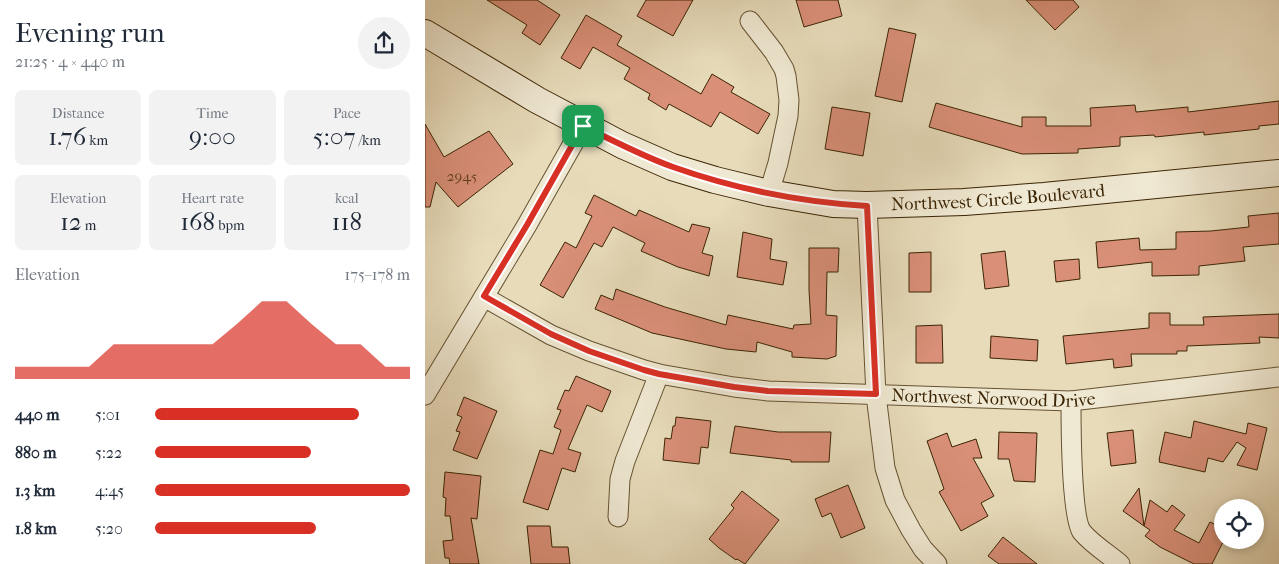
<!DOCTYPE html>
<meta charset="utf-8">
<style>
body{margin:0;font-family:"IM FELL French Canon",serif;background:#f2f2f3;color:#1f2937;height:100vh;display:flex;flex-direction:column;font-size:19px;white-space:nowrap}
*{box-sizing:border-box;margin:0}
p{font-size:16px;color:#747a83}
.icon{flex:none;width:28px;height:28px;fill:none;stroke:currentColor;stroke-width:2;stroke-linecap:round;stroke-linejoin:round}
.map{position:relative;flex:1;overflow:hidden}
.drawer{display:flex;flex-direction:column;background:#fff;width:425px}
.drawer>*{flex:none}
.fabs{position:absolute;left:789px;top:499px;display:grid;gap:10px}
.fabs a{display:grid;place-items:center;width:50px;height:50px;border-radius:50%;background:#fff;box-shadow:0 2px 8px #0003;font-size:25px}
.pin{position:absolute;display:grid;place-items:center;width:42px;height:42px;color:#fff;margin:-21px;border-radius:10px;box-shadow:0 2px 8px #0006}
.round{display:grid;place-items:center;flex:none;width:52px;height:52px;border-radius:26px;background:#f2f2f3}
.headline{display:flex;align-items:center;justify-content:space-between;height:85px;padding:0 15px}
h1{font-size:28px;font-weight:600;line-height:38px}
.stats{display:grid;grid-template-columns:repeat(3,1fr);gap:8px;height:85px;padding:5px 15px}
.stats div{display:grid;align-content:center;border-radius:8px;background:#f2f2f3;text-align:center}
.stats b{font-size:25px;font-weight:600}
.stats small{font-size:14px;font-weight:400}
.stats p{font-size:14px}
.chart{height:140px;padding:10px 15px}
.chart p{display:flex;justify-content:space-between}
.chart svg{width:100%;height:90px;margin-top:5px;fill:#d93025;opacity:.7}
ul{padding:0 15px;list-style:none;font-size:16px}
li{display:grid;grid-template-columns:80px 60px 1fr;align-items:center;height:38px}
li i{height:12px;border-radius:6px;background:#d93025}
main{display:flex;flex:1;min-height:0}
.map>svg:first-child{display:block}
.building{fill:#d98f78;stroke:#3b2403}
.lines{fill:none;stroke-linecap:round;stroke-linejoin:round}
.street-casing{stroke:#665231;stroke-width:21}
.secondary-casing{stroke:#3b2403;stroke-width:28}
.street{stroke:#efe8d2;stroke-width:19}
.secondary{stroke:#efe8d2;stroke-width:26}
.route-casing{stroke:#fff;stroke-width:10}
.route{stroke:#d93025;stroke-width:6}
.labels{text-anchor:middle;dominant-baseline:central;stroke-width:4.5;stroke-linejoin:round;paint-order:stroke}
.number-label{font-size:15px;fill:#623f20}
.street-label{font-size:18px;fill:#3b2403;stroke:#efe8d2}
</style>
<main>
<section class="drawer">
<div class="headline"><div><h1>Evening run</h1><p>21:25 · 4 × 440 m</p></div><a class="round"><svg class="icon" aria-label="share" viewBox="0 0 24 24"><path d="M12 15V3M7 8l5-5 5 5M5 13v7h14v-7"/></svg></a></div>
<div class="stats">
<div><p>Distance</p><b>1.76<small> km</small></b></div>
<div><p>Time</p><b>9:00</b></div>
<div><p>Pace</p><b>5:07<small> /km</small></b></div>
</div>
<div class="stats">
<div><p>Elevation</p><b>12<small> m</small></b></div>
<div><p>Heart rate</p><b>168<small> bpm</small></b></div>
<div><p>kcal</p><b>118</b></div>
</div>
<div class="chart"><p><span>Elevation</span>175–178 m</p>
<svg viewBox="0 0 160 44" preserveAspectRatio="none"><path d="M0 44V38L10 38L20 38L30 38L40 27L50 27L60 27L70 27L80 27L90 17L100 6L110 6L120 17L130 27L140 27L150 38L160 38V44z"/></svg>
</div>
<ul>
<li><b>440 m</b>5:01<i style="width:80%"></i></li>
<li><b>880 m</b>5:22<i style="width:61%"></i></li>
<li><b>1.3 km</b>4:45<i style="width:100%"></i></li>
<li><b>1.8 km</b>5:20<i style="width:63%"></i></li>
</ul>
</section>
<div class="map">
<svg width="854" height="564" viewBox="0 0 854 564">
<rect width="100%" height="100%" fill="#e7dbba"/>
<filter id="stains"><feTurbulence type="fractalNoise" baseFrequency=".004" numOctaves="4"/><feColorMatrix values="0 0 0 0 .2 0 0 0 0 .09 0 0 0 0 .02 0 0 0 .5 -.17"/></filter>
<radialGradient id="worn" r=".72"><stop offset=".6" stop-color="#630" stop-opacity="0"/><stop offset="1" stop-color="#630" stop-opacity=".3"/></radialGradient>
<!-- building -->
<g class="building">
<polygon points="62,0 112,0 135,15 115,45 97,33 102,25"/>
<polygon points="221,0 268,0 248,36 212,16"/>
<polygon points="371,0 413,0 417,16 379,27"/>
<polygon points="601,0 648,0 654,7 630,30"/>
<polygon points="161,15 197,36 192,45 276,94 287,74 309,87 306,92 345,114 333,134 295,112 286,127 244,104 241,110 223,99 225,94 199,79 205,68 168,47 155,69 136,58"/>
<polygon points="464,28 491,34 477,102 450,96"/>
<polygon points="854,101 854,124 834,126 834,129 779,135 779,132 730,137 729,135 695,137 695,146 653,149 653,153 597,154 504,127 511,103 597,127 597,117 621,117 621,126 666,126 665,108 710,105 711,112 763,107 763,112"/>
<polygon points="407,107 445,113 438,156 400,149"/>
<polygon points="0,124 19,157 64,131 88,164 33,207 11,182 5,207 0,207"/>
<polygon points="169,195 211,216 214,210 264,232 267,224 285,228 277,253 288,256 284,276 253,267 216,251 220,243 188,227 177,247 169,243 138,298 115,285 140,242 151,248 167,216 160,213"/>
<polygon points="854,213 854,244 818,247 820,261 774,266 774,275 727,276 727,262 673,268 671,242 714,238 715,250 751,249 751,232 786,231 824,227 823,216"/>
<polygon points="318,232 347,239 345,259 362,262 358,285 312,277"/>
<polygon points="384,248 414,248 413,272 402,272 401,315 412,316 411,356 402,359 367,357 367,352 332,342 331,352 301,349 227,333 170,309 176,295 188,300 191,289 240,307 301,325 303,315 368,329 369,325 386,324 384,290"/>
<polygon points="580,251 584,286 560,289 556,254"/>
<polygon points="506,252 506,292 484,292 484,253"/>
<polygon points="654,259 655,279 631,282 629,261"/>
<polygon points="724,313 745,313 745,325 779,325 778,317 854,314 854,338 834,337 835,343 762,346 762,351 752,351 752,354 706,354 707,366 689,368 688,359 641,364 638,336 724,328"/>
<polygon points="517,325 518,363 491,363 491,326"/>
<polygon points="566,336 613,340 612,361 565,358"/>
<polygon points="151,376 186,391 177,412 162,405 143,449 156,453 150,472 137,468 123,510 98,502 115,450 128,454 136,430 129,427 136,410 132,409 140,390 144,391"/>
<polygon points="39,397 72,411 52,459 28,450 35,432 31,431 37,417 32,415"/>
<polygon points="251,417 286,421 283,448 276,447 274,464 238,460 240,438 246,439 248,426 250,426"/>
<polygon points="769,421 821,434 823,423 842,428 832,470 812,465 821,448 812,442 798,462 783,458 780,472 734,462 735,460 734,460 740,432 766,438"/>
<polygon points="310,426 353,432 406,432 404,462 366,462 366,460 305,453"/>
<polygon points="708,430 711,463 686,466 682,433"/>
<polygon points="574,432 612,433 610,482 589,481 584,459 573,459"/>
<polygon points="522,433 527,447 551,439 557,458 548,458 569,496 556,503 563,516 536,531 514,492 519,489 502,441"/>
<polygon points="20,472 56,476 52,519 46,518 54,564 25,564 24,558 20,558 18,541 28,540 25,516 20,516 21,498 18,497"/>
<polygon points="423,485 440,528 416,538 406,513 397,517 390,499"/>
<polygon points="714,488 719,526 698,511"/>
<polygon points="317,491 354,520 320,564 312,559 311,560 294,548 284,539 309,508 306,505"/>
<polygon points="725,500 742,512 747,505 760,515 749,530 774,543 785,522 798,528 798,542 787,564 769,564 735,547 720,536 725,530 719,526"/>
<polygon points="102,526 125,526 127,547 143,547 145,564 106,564"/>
<polygon points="578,537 612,564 574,564 563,556"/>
</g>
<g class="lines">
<defs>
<g id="street">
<polyline points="325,21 349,52 359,69 361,76 364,100 363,116 353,163 344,193"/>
<polyline points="442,205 451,395 460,468 470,500 486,530 498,549 512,564"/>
<path id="s1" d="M59,297L126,335L164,351L219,370L234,374L309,387L343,391L646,401L854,377"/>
<polyline points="0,395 102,225 158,126"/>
<path d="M646,401C646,424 646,518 657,532C667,544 683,554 695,564"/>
<polyline points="193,517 195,479 200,461 234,374"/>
</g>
<g id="secondary">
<path id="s2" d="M0,33L112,100L197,145L247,167L290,180L344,193L408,204L442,205L539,202L619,196L854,173"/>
</g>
</defs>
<!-- street casing -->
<use href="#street" class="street-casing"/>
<!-- secondary casing -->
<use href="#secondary" class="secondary-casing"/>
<!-- street -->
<use href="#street" class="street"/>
<!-- secondary -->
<use href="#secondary" class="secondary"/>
</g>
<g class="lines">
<defs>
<path id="route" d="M158,126C187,140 217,156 248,167C310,189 377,202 442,206L451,394L343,391L309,387L234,374L219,370L164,351L126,334L59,296L102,225Z"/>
</defs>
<!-- route casing -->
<use href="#route" class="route-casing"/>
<!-- route -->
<use href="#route" class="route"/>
</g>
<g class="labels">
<!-- number labels -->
<g class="number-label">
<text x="37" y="176">2945</text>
</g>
<!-- street labels -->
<g class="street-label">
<text stroke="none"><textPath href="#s2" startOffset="612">Northwest Circle Boulevard</textPath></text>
<text stroke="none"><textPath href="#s1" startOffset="528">Northwest Norwood Drive</textPath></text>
</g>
</g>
<rect width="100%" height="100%" filter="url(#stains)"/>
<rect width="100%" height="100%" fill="url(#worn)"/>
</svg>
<div class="fabs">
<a><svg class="icon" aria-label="locate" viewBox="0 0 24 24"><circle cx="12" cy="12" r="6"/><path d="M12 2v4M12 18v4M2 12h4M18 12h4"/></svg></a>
</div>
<div class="pin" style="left:158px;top:126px;background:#1e9e55"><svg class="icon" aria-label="arrive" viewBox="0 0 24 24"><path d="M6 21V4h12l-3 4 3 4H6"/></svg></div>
</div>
</main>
